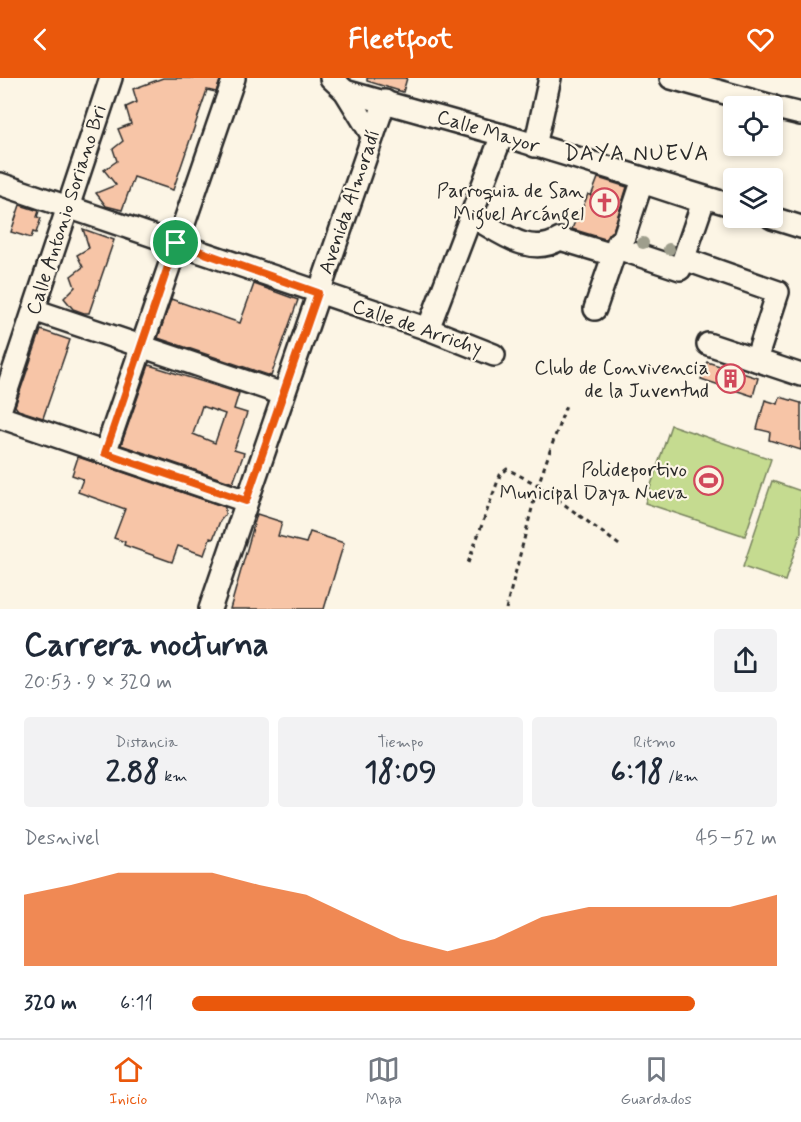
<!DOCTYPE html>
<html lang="es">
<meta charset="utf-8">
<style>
body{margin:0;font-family:Mynerve,sans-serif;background:#f2f2f3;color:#1f2937;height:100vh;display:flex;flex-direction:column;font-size:22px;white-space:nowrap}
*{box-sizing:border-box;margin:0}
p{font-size:20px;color:#747a83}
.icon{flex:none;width:33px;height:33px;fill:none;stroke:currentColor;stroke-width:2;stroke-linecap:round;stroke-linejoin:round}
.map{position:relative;height:531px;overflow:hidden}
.side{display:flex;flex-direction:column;background:#fff;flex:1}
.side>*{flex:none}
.fabs{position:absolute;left:723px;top:18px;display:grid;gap:12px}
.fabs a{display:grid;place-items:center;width:60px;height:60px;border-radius:6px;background:#fff;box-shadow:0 3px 9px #0003;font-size:30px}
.pin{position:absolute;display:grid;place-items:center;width:51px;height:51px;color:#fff;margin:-26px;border:3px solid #fff;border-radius:50%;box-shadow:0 2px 6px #0007}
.round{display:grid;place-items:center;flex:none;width:63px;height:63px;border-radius:6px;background:#f2f2f3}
.overview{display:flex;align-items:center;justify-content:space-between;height:102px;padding:0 24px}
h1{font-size:33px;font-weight:700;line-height:45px}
.stats{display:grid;grid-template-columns:repeat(3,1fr);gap:9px;height:102px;padding:6px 24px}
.stats div{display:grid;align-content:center;border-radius:6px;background:#f2f2f3;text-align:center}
.stats b{font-size:30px;font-weight:700}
.stats small{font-size:16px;font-weight:400}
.stats p{font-size:16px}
.chart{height:168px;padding:12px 24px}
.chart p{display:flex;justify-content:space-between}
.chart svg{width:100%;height:108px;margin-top:6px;fill:#ea580c;opacity:.7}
ul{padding:0 24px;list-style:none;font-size:20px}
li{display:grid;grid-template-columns:96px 72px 1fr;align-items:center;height:45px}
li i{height:15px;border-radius:8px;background:#ea580c}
header{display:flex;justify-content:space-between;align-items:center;height:78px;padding:0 24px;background:#ea580c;color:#fff;font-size:27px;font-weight:700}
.tabs{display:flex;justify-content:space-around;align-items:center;height:84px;border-top:2px solid #e0e1e3;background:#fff;font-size:16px;color:#747a83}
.tabs a{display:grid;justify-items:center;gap:3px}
.tabs .current{color:#ea580c}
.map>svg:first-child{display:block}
.green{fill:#c5db90;stroke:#78835e;stroke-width:1.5}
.building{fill:#f7c5a7;stroke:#2b2b2b;stroke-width:1.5;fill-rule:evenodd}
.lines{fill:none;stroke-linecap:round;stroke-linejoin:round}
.minor-casing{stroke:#2b2b2b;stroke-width:26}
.path{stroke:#2b2b2b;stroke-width:3;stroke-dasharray:4.5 4.5;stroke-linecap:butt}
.minor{stroke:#fcf5e5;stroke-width:21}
.tree{fill:#9e9e8c}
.route-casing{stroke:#fff;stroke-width:12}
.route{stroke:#ea580c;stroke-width:8}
.labels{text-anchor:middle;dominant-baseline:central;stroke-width:4.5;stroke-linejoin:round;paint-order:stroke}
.street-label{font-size:20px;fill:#2b2b2b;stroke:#fcf5e5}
.poi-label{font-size:20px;fill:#2b2b2b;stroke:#fcf5e5;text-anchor:end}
.quarter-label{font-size:22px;letter-spacing:1.5px;fill:#2b2b2b;stroke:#fcf5e5}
</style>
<header><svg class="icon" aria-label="back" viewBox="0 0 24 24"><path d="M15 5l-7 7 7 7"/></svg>Fleetfoot<svg class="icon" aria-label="heart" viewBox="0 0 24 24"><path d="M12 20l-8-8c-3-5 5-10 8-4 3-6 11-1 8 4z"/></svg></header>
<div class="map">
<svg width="801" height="531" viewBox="0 0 801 531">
<rect width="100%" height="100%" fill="#fcf5e5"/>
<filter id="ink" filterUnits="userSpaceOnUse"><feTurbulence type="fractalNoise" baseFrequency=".0167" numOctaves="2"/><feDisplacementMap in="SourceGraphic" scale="12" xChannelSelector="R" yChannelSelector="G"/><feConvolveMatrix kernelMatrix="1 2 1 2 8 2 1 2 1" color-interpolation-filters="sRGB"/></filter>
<g filter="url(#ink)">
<!-- green -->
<g class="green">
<polygon points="671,347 771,381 745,458 645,425"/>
<polygon points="772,403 801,413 801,454 785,503 743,489"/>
</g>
<!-- building -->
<g class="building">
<polygon points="163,0 221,0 216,14 207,12 173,112 134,99 122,132 106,128 96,115 116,107 104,92 117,83 113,71 123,63 118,51 131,46 126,29 137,24 133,11"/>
<polygon points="367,0 407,0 403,14 367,3"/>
<polygon points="598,100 627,109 613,153 605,161 572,151 579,133 581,134 588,116 591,118"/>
<polygon points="20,127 39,133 37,139 41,140 36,155 33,154 31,160 11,154"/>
<polygon points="83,151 114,162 89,235 84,235 73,231 64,220 75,209 71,198 83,189 77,177 89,170"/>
<polygon points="254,206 298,222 271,298 158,260 171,221 240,245"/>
<polygon points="41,252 70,262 43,340 18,332 15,328"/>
<polygon points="707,284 758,300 753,318 701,301"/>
<path d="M149,287L239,315L234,331L247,335L234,372L244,375L233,405L121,367ZM202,328L225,336L215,365L193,356Z"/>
<polygon points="780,319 801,325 801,372 769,362 770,354 757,351 765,322 778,326"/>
<polygon points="78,379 225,429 225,437 220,443 213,461 210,460 204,477 178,468 172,484 124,467 125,464 114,460 125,431 78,414 83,401 72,397"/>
<polygon points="257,436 282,444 278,458 306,465 310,454 344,465 324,531 230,531"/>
</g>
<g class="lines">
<defs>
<g id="minor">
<polyline points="331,0 345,13 372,57"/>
<polyline points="671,0 772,28"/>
<polyline points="345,13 502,57 734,128"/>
<polyline points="772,29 801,36"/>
<polyline points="535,68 550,0"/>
<polygon points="642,104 703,124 680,191 620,171"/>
<polyline points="0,106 428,251 494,277"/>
<path d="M473,139C500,154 530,180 560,161L613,177"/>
<polyline points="772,140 801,149"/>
<polyline points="684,181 778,214 756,282"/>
<polyline points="595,231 618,164"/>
<polyline points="34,232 283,316"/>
<polyline points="428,251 502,57"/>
<polyline points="708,266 801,297"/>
<polyline points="0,333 111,0"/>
<polyline points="0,339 246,423"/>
<polyline points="105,375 234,0"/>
<polyline points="210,531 385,23"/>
</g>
</defs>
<!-- minor casing -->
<use href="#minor" class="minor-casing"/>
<!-- path -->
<g class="path">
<polyline points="468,485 500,397 507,391 538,407 622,469"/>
<polyline points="506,531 538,407 566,327"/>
</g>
<!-- minor -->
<use href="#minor" class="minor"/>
</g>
<!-- trees -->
<g class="tree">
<circle cx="643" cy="165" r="6"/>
<circle cx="669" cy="171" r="6"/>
</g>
</g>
<g class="lines" filter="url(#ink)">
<defs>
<polygon id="route" points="176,165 318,215 246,423 105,375"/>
</defs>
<!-- route casing -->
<use href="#route" class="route-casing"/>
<!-- route -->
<use href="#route" class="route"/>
</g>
<!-- icons -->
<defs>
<symbol id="church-ring" viewBox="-11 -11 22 22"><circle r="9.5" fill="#fcf5e5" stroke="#d1495b" stroke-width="1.5"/><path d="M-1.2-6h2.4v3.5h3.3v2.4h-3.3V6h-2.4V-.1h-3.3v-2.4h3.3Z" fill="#d1495b"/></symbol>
<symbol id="building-ring" viewBox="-11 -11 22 22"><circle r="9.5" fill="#fcf5e5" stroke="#d1495b" stroke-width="1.5"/><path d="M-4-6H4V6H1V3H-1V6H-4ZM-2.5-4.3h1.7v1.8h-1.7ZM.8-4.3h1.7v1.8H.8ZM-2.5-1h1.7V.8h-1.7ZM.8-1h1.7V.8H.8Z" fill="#d1495b"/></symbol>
<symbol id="stadium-ring" viewBox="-11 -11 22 22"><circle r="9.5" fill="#fcf5e5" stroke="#d1495b" stroke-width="1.5"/><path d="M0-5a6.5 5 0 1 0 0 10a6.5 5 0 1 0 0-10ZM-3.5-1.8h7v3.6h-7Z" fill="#d1495b"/></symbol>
</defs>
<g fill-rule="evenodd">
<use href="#church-ring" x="588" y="108" width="33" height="33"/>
<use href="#building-ring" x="714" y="284" width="33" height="33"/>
<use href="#stadium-ring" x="692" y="386" width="33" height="33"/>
</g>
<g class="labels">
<!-- street labels -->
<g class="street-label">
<text transform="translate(488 54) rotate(17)">Calle Mayor</text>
<text transform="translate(350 124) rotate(-71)">Avenida Almoradí</text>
<text transform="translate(67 132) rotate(-72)">Calle Antonio Soriano Bri</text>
<text transform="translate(417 250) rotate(19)">Calle de Arrichy</text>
</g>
<!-- poi labels -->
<g class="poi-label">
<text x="584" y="113">Parroquia de San<tspan x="584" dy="23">Miguel Arcángel</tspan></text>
<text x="709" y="290">Club de Convivencia<tspan x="709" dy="23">de la Juventud</tspan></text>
<text x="687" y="392">Polideportivo<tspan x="687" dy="23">Municipal Daya Nueva</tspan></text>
</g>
<!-- quarter labels -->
<g class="quarter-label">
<text x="637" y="76">DAYA NUEVA</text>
</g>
</g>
</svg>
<div class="fabs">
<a><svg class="icon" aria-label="locate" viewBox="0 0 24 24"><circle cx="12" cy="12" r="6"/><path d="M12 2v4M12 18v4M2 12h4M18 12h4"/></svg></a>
<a><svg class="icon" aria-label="layers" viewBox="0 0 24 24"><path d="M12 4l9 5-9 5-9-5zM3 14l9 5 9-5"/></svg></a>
</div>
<div class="pin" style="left:176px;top:165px;background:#1e9e55"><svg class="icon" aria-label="arrive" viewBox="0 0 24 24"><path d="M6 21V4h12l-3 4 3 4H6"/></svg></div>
</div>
<section class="side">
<div class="overview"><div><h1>Carrera nocturna</h1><p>20:53 · 9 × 320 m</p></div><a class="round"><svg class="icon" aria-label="share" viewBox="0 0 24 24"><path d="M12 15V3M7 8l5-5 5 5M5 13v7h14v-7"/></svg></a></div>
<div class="stats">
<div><p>Distancia</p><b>2.88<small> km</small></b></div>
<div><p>Tiempo</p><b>18:09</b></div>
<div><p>Ritmo</p><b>6:18<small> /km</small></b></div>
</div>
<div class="chart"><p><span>Desnivel</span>45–52 m</p>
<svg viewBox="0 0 160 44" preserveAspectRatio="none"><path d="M0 44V15L10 11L20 6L30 6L40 6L50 11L60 15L70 24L80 33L90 38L100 33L110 24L120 20L130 20L140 20L150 20L160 15V44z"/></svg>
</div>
<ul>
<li><b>320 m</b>6:11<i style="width:86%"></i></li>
</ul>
</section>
<nav class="tabs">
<a class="current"><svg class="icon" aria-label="home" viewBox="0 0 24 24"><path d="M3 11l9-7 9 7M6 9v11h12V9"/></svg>Inicio</a>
<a><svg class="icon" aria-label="map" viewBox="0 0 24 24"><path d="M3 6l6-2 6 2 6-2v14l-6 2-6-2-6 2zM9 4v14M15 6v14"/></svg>Mapa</a>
<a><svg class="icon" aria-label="saved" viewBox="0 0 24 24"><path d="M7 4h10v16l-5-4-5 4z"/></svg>Guardados</a>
</nav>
